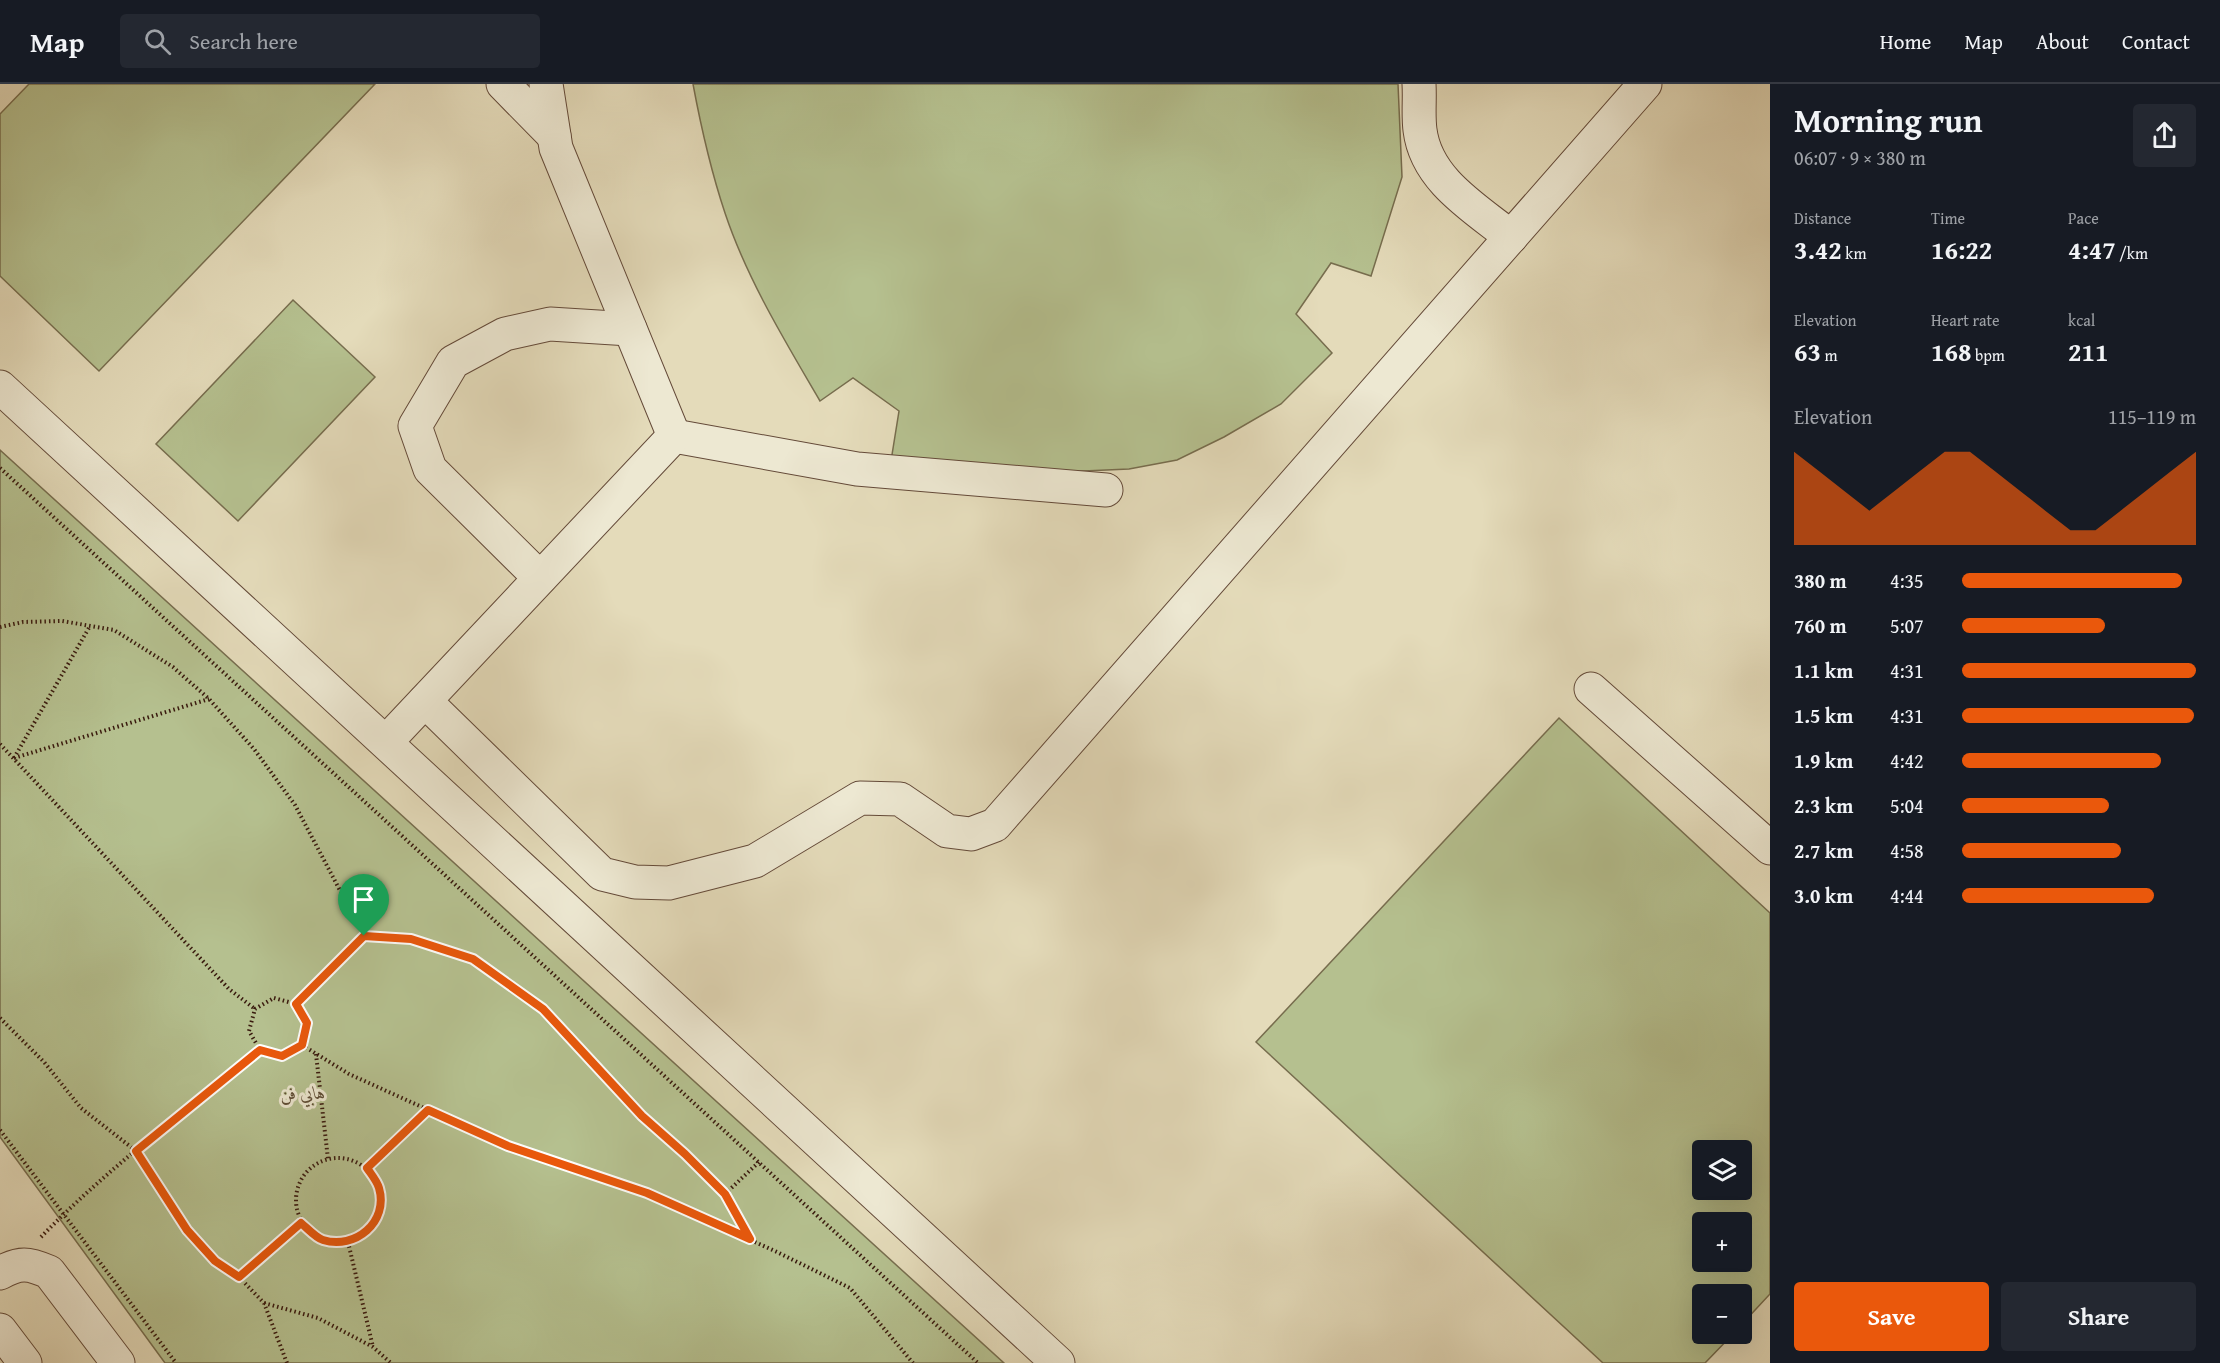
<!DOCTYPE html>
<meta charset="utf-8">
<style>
body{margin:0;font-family:"Gentium Book Plus",Amiri,serif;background:#242831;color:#f1f3f6;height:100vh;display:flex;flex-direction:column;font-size:22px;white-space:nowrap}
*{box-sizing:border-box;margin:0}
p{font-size:20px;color:#9ea1a6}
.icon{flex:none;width:33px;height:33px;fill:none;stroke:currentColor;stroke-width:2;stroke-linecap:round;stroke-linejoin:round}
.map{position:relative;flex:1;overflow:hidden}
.details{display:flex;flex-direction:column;background:#171b24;width:450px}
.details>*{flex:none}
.controls{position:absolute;left:1692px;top:1056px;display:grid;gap:12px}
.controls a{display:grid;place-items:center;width:60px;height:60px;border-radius:6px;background:#171b24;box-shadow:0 6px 24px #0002;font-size:30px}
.pin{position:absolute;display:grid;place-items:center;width:51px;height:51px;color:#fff;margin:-62px -26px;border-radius:50% 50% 50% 0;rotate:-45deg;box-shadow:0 0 6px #0007}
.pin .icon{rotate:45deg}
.round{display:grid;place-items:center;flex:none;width:63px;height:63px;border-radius:6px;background:#242831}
.headline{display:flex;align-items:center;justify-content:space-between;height:102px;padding:0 24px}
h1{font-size:33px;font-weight:700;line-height:45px}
.stats{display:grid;grid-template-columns:repeat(3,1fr);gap:9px;height:102px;padding:6px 24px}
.stats div{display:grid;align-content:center}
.stats b{font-size:26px;font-weight:700}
.stats small{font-size:16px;font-weight:400}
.stats p{font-size:16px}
.chart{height:168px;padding:12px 24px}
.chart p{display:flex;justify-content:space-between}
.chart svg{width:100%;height:108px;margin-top:6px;fill:#ea580c;opacity:.7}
.primary-button{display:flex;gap:12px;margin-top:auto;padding:12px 24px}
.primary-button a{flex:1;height:69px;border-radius:6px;background:#ea580c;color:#fff;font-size:24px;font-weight:700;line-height:69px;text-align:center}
.primary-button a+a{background:#242831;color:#f1f3f6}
ul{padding:0 24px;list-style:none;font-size:20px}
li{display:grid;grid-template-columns:96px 72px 1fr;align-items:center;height:45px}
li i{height:15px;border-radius:8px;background:#ea580c}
header{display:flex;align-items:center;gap:36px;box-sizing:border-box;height:84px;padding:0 30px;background:#171b24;border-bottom:2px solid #363941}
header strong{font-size:28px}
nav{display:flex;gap:33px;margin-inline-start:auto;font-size:21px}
.search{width:420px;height:54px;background:#242831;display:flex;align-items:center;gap:15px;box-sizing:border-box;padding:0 21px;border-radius:6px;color:#9ea1a6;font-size:22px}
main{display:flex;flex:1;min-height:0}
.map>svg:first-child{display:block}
.green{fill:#b5c08f;stroke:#776d4e;stroke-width:1.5;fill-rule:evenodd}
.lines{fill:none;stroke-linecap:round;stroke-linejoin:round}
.minor-casing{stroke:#644a39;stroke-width:35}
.path{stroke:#391a0e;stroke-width:4;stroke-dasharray:1.5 3;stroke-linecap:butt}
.minor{stroke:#ede8d2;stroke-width:33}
.route-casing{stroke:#fff;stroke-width:12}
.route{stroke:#ea580c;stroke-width:8}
.labels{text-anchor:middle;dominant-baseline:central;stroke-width:6;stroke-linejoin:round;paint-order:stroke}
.park-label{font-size:18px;font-style:italic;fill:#5e4c35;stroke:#ede8d2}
</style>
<header>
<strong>Map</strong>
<div class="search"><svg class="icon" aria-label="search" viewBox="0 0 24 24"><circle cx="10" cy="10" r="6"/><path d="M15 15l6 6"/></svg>Search here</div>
<nav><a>Home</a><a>Map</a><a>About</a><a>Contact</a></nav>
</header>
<main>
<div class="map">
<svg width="1770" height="1279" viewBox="0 0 1770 1279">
<rect width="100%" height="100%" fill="#e4dbba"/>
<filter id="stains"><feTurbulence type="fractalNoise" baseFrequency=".00333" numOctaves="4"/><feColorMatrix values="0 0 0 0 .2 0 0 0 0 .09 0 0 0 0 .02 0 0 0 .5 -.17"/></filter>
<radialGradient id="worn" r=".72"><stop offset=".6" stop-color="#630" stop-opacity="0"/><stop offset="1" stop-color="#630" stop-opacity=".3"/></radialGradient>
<!-- green -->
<g class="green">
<polygon points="29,0 375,0 99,287 0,192 0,30"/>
<path d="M693,0H1398L1402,93L1371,192L1331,179L1296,230L1332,269L1281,320L1224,353L1177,376L1129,385L1038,389L891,377L899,327L853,294L820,317C785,257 747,195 725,129C711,87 701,43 693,0Z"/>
<polygon points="293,216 375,293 238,437 156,360"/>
<polygon points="0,366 1004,1279 165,1279 0,1053"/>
<path d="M1559,634L1770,829V1210L1742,1240V1210H1702V1250H1733L1705,1279H1603L1256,958ZM1702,1066H1742V1106H1702ZM1702,1138H1742V1178H1702Z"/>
</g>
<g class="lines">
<defs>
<g id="minor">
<polyline points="503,0 554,52"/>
<polyline points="546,0 556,64 674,352"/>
<path d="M1419,0C1420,15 1418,31 1420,46C1426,96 1475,124 1511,153"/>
<polyline points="0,303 1058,1279"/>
<polyline points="674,352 857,385 1106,406"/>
<polyline points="540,494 430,385 415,342 453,278 505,250 550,240 630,245"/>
<polyline points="1591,605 1770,764"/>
<polyline points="425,617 602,790 635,798 669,799 755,777 860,714 900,715 947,747 971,750 995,741 1645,0"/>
<polyline points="386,658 674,352"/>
<path d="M0,1189C20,1178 28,1179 49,1188L118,1279"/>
<polyline points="0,1246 25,1279"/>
</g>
</defs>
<!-- minor casing -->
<use href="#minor" class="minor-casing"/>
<!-- path -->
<g class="path">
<polyline points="0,384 978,1279"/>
<polyline points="0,543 23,538 62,537 114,546 173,583 209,615 254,665 295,721 364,852"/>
<polyline points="0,660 229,905 255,925"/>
<polyline points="14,674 209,615"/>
<polyline points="14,674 90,542"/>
<polygon points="274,914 296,920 307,939 302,961 282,972 260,966 249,947 255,925"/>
<polyline points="296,920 364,852 411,855 473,875 543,925 642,1032 685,1070 725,1110 749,1154"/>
<polyline points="0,934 44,978 81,1024 136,1067 187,1146 215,1177 239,1193 264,1219 287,1279"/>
<polyline points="302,961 349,990 508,1062 647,1109 777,1168 850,1204 913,1279"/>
<polyline points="316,970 328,1075"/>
<polyline points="0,1046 176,1279"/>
<circle cx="338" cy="1116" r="42"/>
<polyline points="367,1084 428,1025"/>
<polyline points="725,1110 759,1078"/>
<path d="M41,1153C108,1084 186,1026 260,966"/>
<polyline points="348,1158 373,1263"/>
<polyline points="239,1193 301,1139"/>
<polyline points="264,1219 318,1234 373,1263 391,1279"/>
</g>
<!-- minor -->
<use href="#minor" class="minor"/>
</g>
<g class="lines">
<defs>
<path id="route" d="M364,852L411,855L473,875L543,925L642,1032L685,1070L725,1110L750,1155L647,1109L508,1062L428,1026L367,1084C371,1090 377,1097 379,1104C389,1138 355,1166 323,1156C316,1154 307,1144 301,1139L239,1193L215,1177L187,1146L136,1067L260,966L282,972L302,961L307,939L296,920Z"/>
</defs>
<!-- route casing -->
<use href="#route" class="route-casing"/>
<!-- route -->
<use href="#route" class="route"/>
</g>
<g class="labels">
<!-- park labels -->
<g class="park-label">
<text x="303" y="1008">هابي فن</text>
</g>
</g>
<rect width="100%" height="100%" filter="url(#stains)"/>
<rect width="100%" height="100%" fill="url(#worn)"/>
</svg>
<div class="controls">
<a><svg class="icon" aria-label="layers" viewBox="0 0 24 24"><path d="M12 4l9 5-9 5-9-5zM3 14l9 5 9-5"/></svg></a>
<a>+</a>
<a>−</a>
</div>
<div class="pin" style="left:364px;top:852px;background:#1e9e55"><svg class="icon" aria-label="arrive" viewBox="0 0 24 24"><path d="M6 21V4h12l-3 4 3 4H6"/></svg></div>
</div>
<section class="details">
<div class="headline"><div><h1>Morning run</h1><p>06:07 · 9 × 380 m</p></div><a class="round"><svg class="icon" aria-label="share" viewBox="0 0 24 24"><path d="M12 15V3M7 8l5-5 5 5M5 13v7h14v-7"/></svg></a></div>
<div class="stats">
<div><p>Distance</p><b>3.42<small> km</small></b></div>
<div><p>Time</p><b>16:22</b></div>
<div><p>Pace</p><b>4:47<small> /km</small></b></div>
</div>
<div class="stats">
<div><p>Elevation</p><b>63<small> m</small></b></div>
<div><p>Heart rate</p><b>168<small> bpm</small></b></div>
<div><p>kcal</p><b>211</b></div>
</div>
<div class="chart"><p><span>Elevation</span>115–119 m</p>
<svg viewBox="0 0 160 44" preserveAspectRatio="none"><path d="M0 44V6L10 14L20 22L30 30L40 22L50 14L60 6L70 6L80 14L90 22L100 30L110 38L120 38L130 30L140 22L150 14L160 6V44z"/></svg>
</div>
<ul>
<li><b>380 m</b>4:35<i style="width:94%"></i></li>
<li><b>760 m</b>5:07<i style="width:61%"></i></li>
<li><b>1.1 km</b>4:31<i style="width:100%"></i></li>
<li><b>1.5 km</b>4:31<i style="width:99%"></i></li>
<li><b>1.9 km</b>4:42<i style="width:85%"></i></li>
<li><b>2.3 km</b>5:04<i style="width:63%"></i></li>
<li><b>2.7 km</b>4:58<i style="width:68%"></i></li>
<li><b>3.0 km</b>4:44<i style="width:82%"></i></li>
</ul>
<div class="primary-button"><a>Save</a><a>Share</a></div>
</section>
</main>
